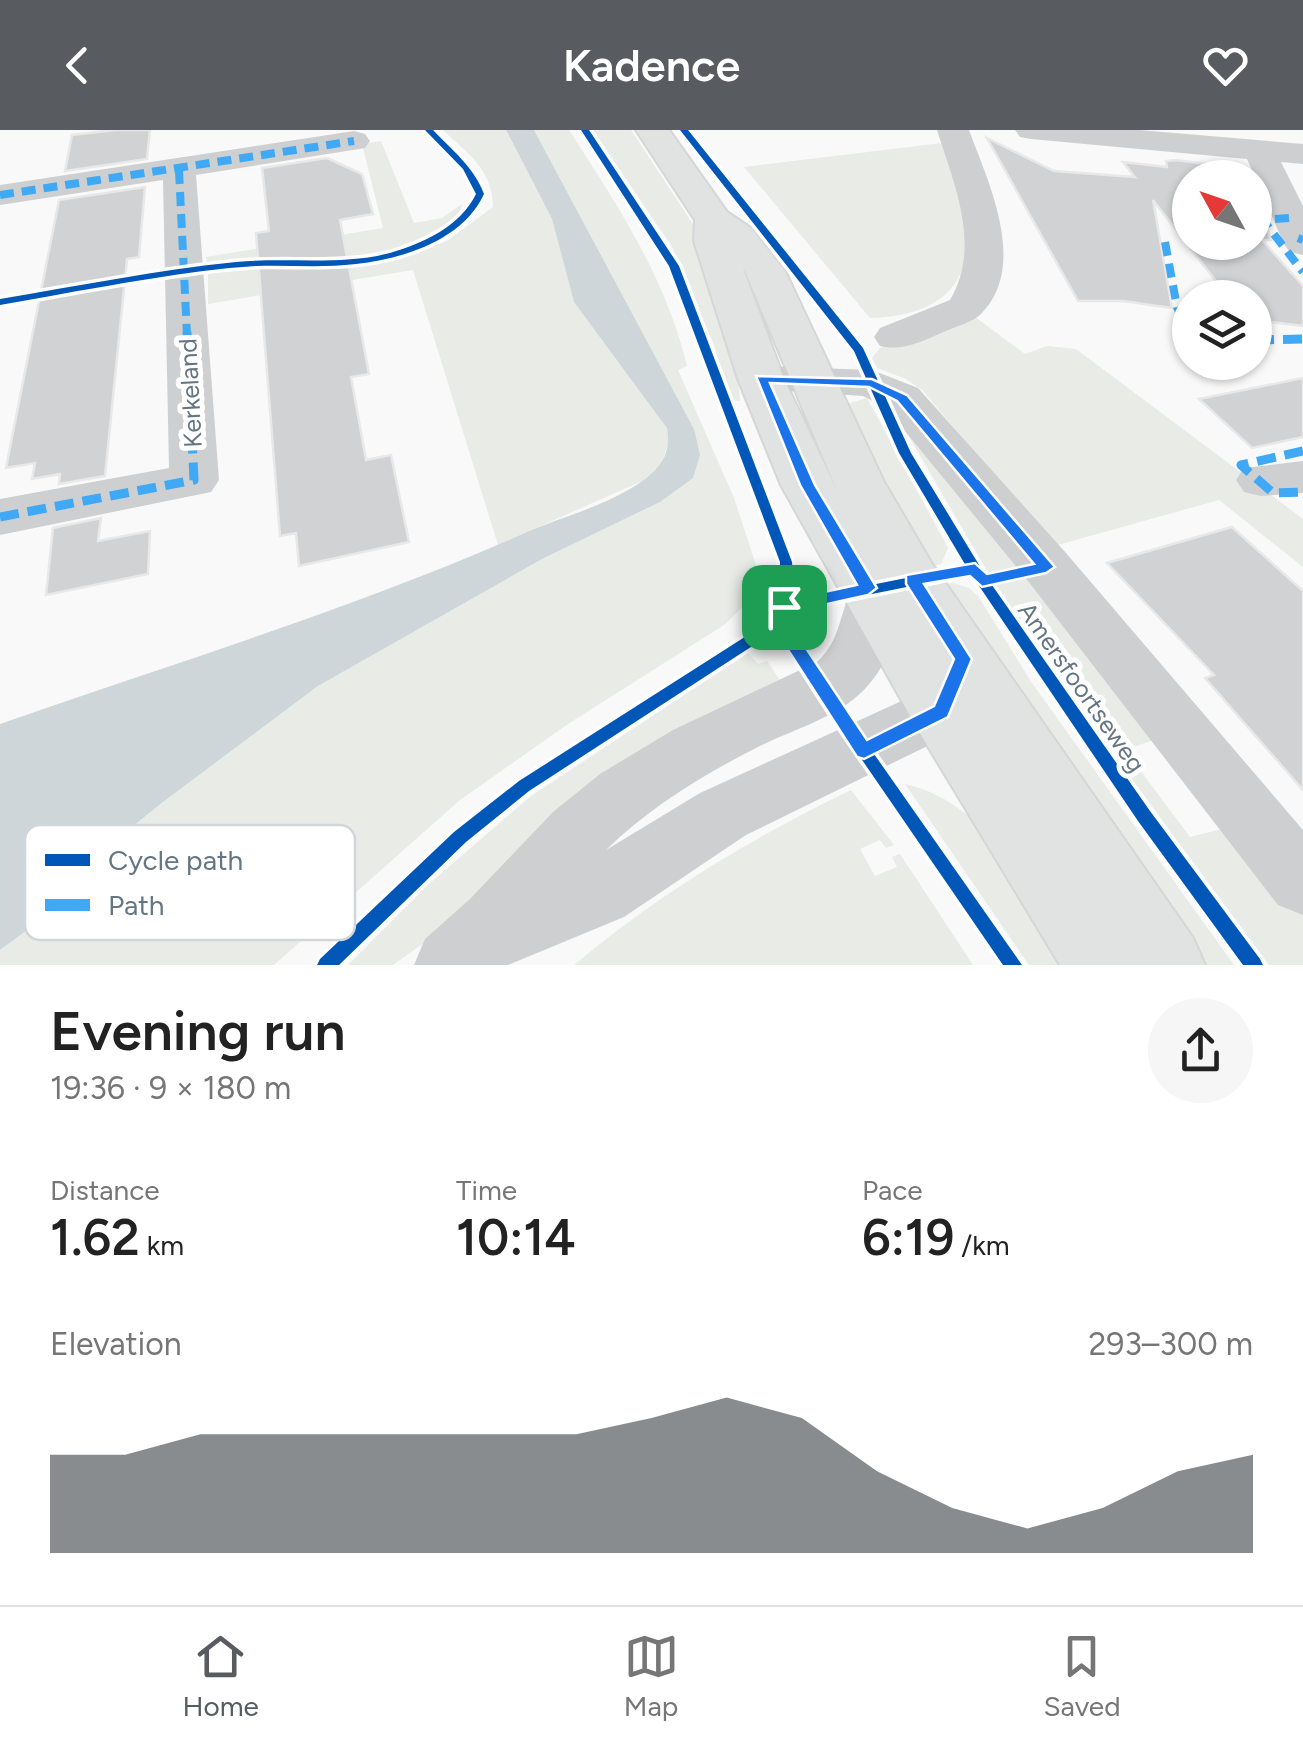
<!DOCTYPE html>
<meta charset="utf-8">
<style>
body{margin:0;font-family:Figtree,sans-serif;background:#f6f6f6;color:#222;height:100vh;display:flex;flex-direction:column;font-size:38px;white-space:nowrap}
*{box-sizing:border-box;margin:0}
p{font-size:32px;color:#767676}
.icon{flex:none;width:55px;height:55px;fill:none;stroke:currentColor;stroke-width:2;stroke-linecap:round;stroke-linejoin:round}
.map{position:relative;height:835px;overflow:hidden}
.panel{display:flex;flex-direction:column;background:#fff;flex:1}
.panel>*{flex:none}
.needle{width:65px;rotate:310deg}
.tools{position:absolute;left:1172px;top:30px;display:grid;gap:20px}
.tools a{display:grid;place-items:center;width:100px;height:100px;border-radius:50%;background:#fff;box-shadow:0 2px 8px #0004;font-size:50px}
.pin{position:absolute;display:grid;place-items:center;width:85px;height:85px;color:#fff;margin:-42px;border-radius:20px;box-shadow:0 5px 15px #0006}
.round{display:grid;place-items:center;flex:none;width:105px;height:105px;border-radius:52px;background:#f6f6f6}
.overview{display:flex;align-items:center;justify-content:space-between;height:170px;padding:0 50px}
h1{font-size:55px;font-weight:600;line-height:75px}
.metrics{display:grid;grid-template-columns:repeat(3,1fr);gap:15px;height:170px;padding:10px 50px}
.metrics div{display:grid;align-content:center}
.metrics b{font-size:50px;font-weight:600}
.metrics small{font-size:28px;font-weight:400}
.metrics p{font-size:28px}
.chart{height:280px;padding:20px 50px}
.chart p{display:flex;justify-content:space-between}
.chart svg{width:100%;height:180px;margin-top:10px;fill:#585c60;opacity:.7}
header{display:flex;justify-content:space-between;align-items:center;height:130px;padding:0 50px;background:#585c60;color:#fff;font-size:45px;font-weight:600}
.tabs{display:flex;justify-content:space-around;align-items:center;height:140px;border-top:2px solid #e0e0e0;background:#fff;font-size:28px;color:#767676}
.tabs a{display:grid;justify-items:center;gap:5px}
.tabs .on{color:#585c60}
.map>svg:first-child{display:block}
.green{fill:#e8ebe6}
.water{fill:#ced6d9}
.building{fill:#d0d2d3;stroke:#e8e8e8;stroke-width:2.5}
.lines{fill:none;stroke-linecap:round;stroke-linejoin:round}
.primary-casing{stroke:#d5d6d7;stroke-width:4}
.minor{fill:#cecfd0;fill-rule:evenodd}
.primary{fill:#e1e2e2;fill-rule:evenodd}
.quiet-far1{stroke:#3fa9f5;stroke-width:8;stroke-dasharray:14 8;stroke-linecap:butt}
.quiet{stroke:#3fa9f5;stroke-width:9;stroke-dasharray:19 9;stroke-linecap:butt}
.cycleway-casing{stroke:#fff;stroke-width:7}
.cycleway{fill:#0057b8;fill-rule:evenodd}
.route{fill:#1a73e8;stroke:#fff;stroke-width:2.5;fill-rule:evenodd}
.labels{text-anchor:middle;dominant-baseline:central;stroke-width:10;stroke-linejoin:round;paint-order:stroke}
.street-label{font-size:25px;fill:#657683;stroke:#fff}
.key{fill:#fff;stroke:#d1d6da;stroke-width:2.5}
.key-label{font-size:28px;fill:#657683}
</style>
<header><svg class="icon" aria-label="back" viewBox="0 0 24 24"><path d="M15 5l-7 7 7 7"/></svg>Kadence<svg class="icon" aria-label="heart" viewBox="0 0 24 24"><path d="M12 20l-8-8c-3-5 5-10 8-4 3-6 11-1 8 4z"/></svg></header>
<div class="map">
<svg width="1303" height="835" viewBox="0 0 1303 835">
<rect width="100%" height="100%" fill="#f9f9f9"/>
<!-- green -->
<g class="green">
<path d="M443,0H506L552,89L574,172L654,278L667,298L669,310L662,334L642,351L498,415L413,140L208,174V143L237,138L356,135L424,116L429,118L447,111L493,77C493,40 468,24 443,0Z"/>
<path d="M534,0H569C618,76 666,148 687,236L678,240L734,368L759,444L746,474L724,495L568,594L460,670L274,835H0V820L76,764L117,709L163,672L318,556L542,429L660,372L694,299Z"/>
<polygon points="592,0 631,0 698,102 736,221 740,271 730,270 714,215 671,115"/>
<polygon points="381,11 414,93 442,88 462,74 458,88 410,114 378,125 207,135 206,127 383,98 362,14"/>
<path d="M942,13C981,97 988,185 870,188L744,37Z"/>
<polygon points="971,184 1025,224 1047,216 1076,219 1303,389 1303,437 1219,370 1054,416 923,261 906,249 877,238 872,228 880,218"/>
<polygon points="867,268 948,418 941,434 924,438 843,275"/>
<polygon points="894,281 1026,437 989,444"/>
<polygon points="1035,447 1162,607 1125,620 1190,707 1234,696 1303,784 1303,835 1269,835 1065,558 995,453"/>
<polygon points="953,453 969,458 978,466 1032,553 1234,835 1184,835 935,456"/>
<polygon points="748,523 758,534 767,531 784,556 393,835 348,835 430,753 531,666"/>
<path d="M905,654C988,672 1039,770 1087,835H1029Z"/>
<path d="M851,660L894,715L886,718L880,710L860,719L875,746L897,737L892,727L900,724L973,835H574C658,764 752,708 851,660Z"/>
</g>
<!-- water -->
<path class="water" d="M506,0H534L694,299L700,325L693,348L660,372L542,429L318,556L163,672L117,709L76,764L0,820V594C176,532 357,478 527,402C564,386 612,374 645,349C663,335 671,322 667,298L574,172L552,89Z"/>
<!-- building -->
<g class="building">
<polygon points="115,0 150,0 147,29 65,41 72,5"/>
<polygon points="987,8 1054,41 1135,47 1123,32 1167,37 1166,31 1176,30 1247,39 1251,48 1190,48 1190,112 1255,112 1255,62 1271,110 1262,110 1303,156 1303,196 1255,190 1255,168 1229,168 1153,70 1172,178 1123,171 1078,171"/>
<polygon points="327,28 362,44 373,84 340,90 369,244 351,247 366,330 391,325 409,412 299,436 296,403 280,406 256,103 269,101 262,38"/>
<polygon points="145,57 139,127 127,129 105,346 59,354 60,344 32,349 35,333 6,338 59,70"/>
<polygon points="1303,248 1303,307 1252,318 1199,269"/>
<polygon points="101,388 98,411 150,401 148,444 46,465 53,398"/>
<polygon points="1232,397 1303,461 1303,660 1205,548 1214,545 1107,433"/>
</g>
<g class="lines">
<defs>
<path id="primary" d="M636,0H669L727,82L752,99L785,141L884,352L932,434L1193,808L1205,835H1060L918,600L781,355L738,249L694,111L695,90ZM743,139L746,143L838,363L784,249Z"/>
</defs>
<!-- primary casing -->
<use href="#primary" class="primary-casing"/>
<!-- minor -->
<g class="minor">
<path d="M937,0H969C988,52 1029,135 981,184C973,192 957,196 946,201C924,210 904,222 880,216L874,207L880,198L950,170C982,116 954,54 937,0Z"/>
<polygon points="1015,0 1139,0 1303,14 1303,34 1281,32 1303,76 1303,125 1290,122 1284,114 1247,29 1031,9 1020,7"/>
<polygon points="354,1 365,4 370,11 365,18 196,45 219,350 211,362 0,405 0,369 169,338 163,50 0,75 0,55"/>
<polygon points="761,236 872,240 918,258 1066,423 1303,700 1303,785 1278,775 1028,451 886,278 863,266 745,258 739,249 745,240"/>
<polygon points="1303,331 1303,363 1261,366 1244,362 1236,350 1244,338"/>
<path d="M874,447L893,453L902,468C897,498 891,529 870,553C843,587 795,598 758,617C703,645 650,677 606,720L700,663L919,563L936,527L957,520L978,527L986,544L962,599L746,705L624,787L508,835H414L425,809L470,769L553,682L600,644L673,600L817,532C842,509 839,481 855,453Z"/>
</g>
<!-- primary -->
<use href="#primary" class="primary"/>
<!-- quiet-far1 -->
<g class="quiet-far1">
<polyline points="179,40 187,205"/>
<polyline points="0,65 354,11"/>
<polyline points="1289,88 1263,90 1303,142"/>
<polyline points="1298,108 1303,110"/>
<polyline points="1165,112 1177,177 1189,205"/>
</g>
<!-- quiet -->
<g class="quiet">
<polyline points="1188,202 1190,207"/>
<polyline points="1255,210 1303,209"/>
<polyline points="1303,321 1241,335 1273,363 1303,362"/>
<polyline points="0,387 194,350 187,202"/>
</g>
<defs>
<g id="cycleway">
<path d="M425,0H433C452,20 474,37 484,64C463,110 403,129 356,134C323,138 290,135 257,136C239,137 221,139 203,141C135,150 68,163 0,175V169C78,156 157,140 236,132C287,127 340,136 390,123C423,113 460,97 476,64L463,39Z"/>
<polygon points="581,0 589,0 679,136 792,432 794,459 791,471 966,436 899,323 854,221 680,0 688,0 863,218 911,323 987,448 1150,681 1260,829 1263,835 1243,835 1138,691 971,444 788,481 786,492 846,584 1022,835 1003,835 836,592 777,500 529,661 466,712 339,835 317,835 320,829 454,702 519,651 773,489 780,459 780,432 669,136"/>
</g>
</defs>
<!-- cycleway casing -->
<use href="#cycleway" class="cycleway-casing"/>
<!-- cycleway -->
<use href="#cycleway" class="cycleway"/>
</g>
<!-- route -->
<path class="route" d="M756,246L872,249L907,265L1055,437L1046,443L982,457L970,446L924,454L972,529L948,587L864,629L857,627L770,492L778,472L857,455L800,355ZM770,253L869,257L897,271L1034,434L987,444L975,433L906,445V454L954,529L934,576L867,610L788,491L791,482L868,465L877,458L815,355Z"/>
<g class="labels">
<!-- street labels -->
<g class="street-label">
<text transform="translate(190 263) rotate(-93)">Kerkeland</text>
<text transform="translate(1082 557) rotate(55)">Amersfoortseweg</text>
</g>
</g>
<!-- legend -->
<rect x="25" y="695" width="330" height="115" rx="15" class="key"/>
<rect x="45" y="724" width="45" height="12" fill="#0057b8"/>
<rect x="45" y="769" width="45" height="12" fill="#3fa9f5"/>
<g class="key-label">
<text x="108" y="740">Cycle path</text>
<text x="108" y="785">Path</text>
</g>
</svg>
<div class="tools">
<a><svg class="needle" viewBox="-14 -14 28 28"><path d="M0-13l5 13h-10z" fill="#e53935"/><path d="M0 13l5-13h-10z" fill="#767676"/></svg></a>
<a><svg class="icon" aria-label="layers" viewBox="0 0 24 24"><path d="M12 4l9 5-9 5-9-5zM3 14l9 5 9-5"/></svg></a>
</div>
<div class="pin" style="left:784px;top:477px;background:#1e9e55"><svg class="icon" aria-label="arrive" viewBox="0 0 24 24"><path d="M6 21V4h12l-3 4 3 4H6"/></svg></div>
</div>
<section class="panel">
<div class="overview"><div><h1>Evening run</h1><p>19:36 · 9 × 180 m</p></div><a class="round"><svg class="icon" aria-label="share" viewBox="0 0 24 24"><path d="M12 15V3M7 8l5-5 5 5M5 13v7h14v-7"/></svg></a></div>
<div class="metrics">
<div><p>Distance</p><b>1.62<small> km</small></b></div>
<div><p>Time</p><b>10:14</b></div>
<div><p>Pace</p><b>6:19<small> /km</small></b></div>
</div>
<div class="chart"><p><span>Elevation</span>293–300 m</p>
<svg viewBox="0 0 160 44" preserveAspectRatio="none"><path d="M0 44V20L10 20L20 15L30 15L40 15L50 15L60 15L70 15L80 11L90 6L100 11L110 24L120 33L130 38L140 33L150 24L160 20V44z"/></svg>
</div>
</section>
<nav class="tabs">
<a class="on"><svg class="icon" aria-label="home" viewBox="0 0 24 24"><path d="M3 11l9-7 9 7M6 9v11h12V9"/></svg>Home</a>
<a><svg class="icon" aria-label="map" viewBox="0 0 24 24"><path d="M3 6l6-2 6 2 6-2v14l-6 2-6-2-6 2zM9 4v14M15 6v14"/></svg>Map</a>
<a><svg class="icon" aria-label="saved" viewBox="0 0 24 24"><path d="M7 4h10v16l-5-4-5 4z"/></svg>Saved</a>
</nav>
